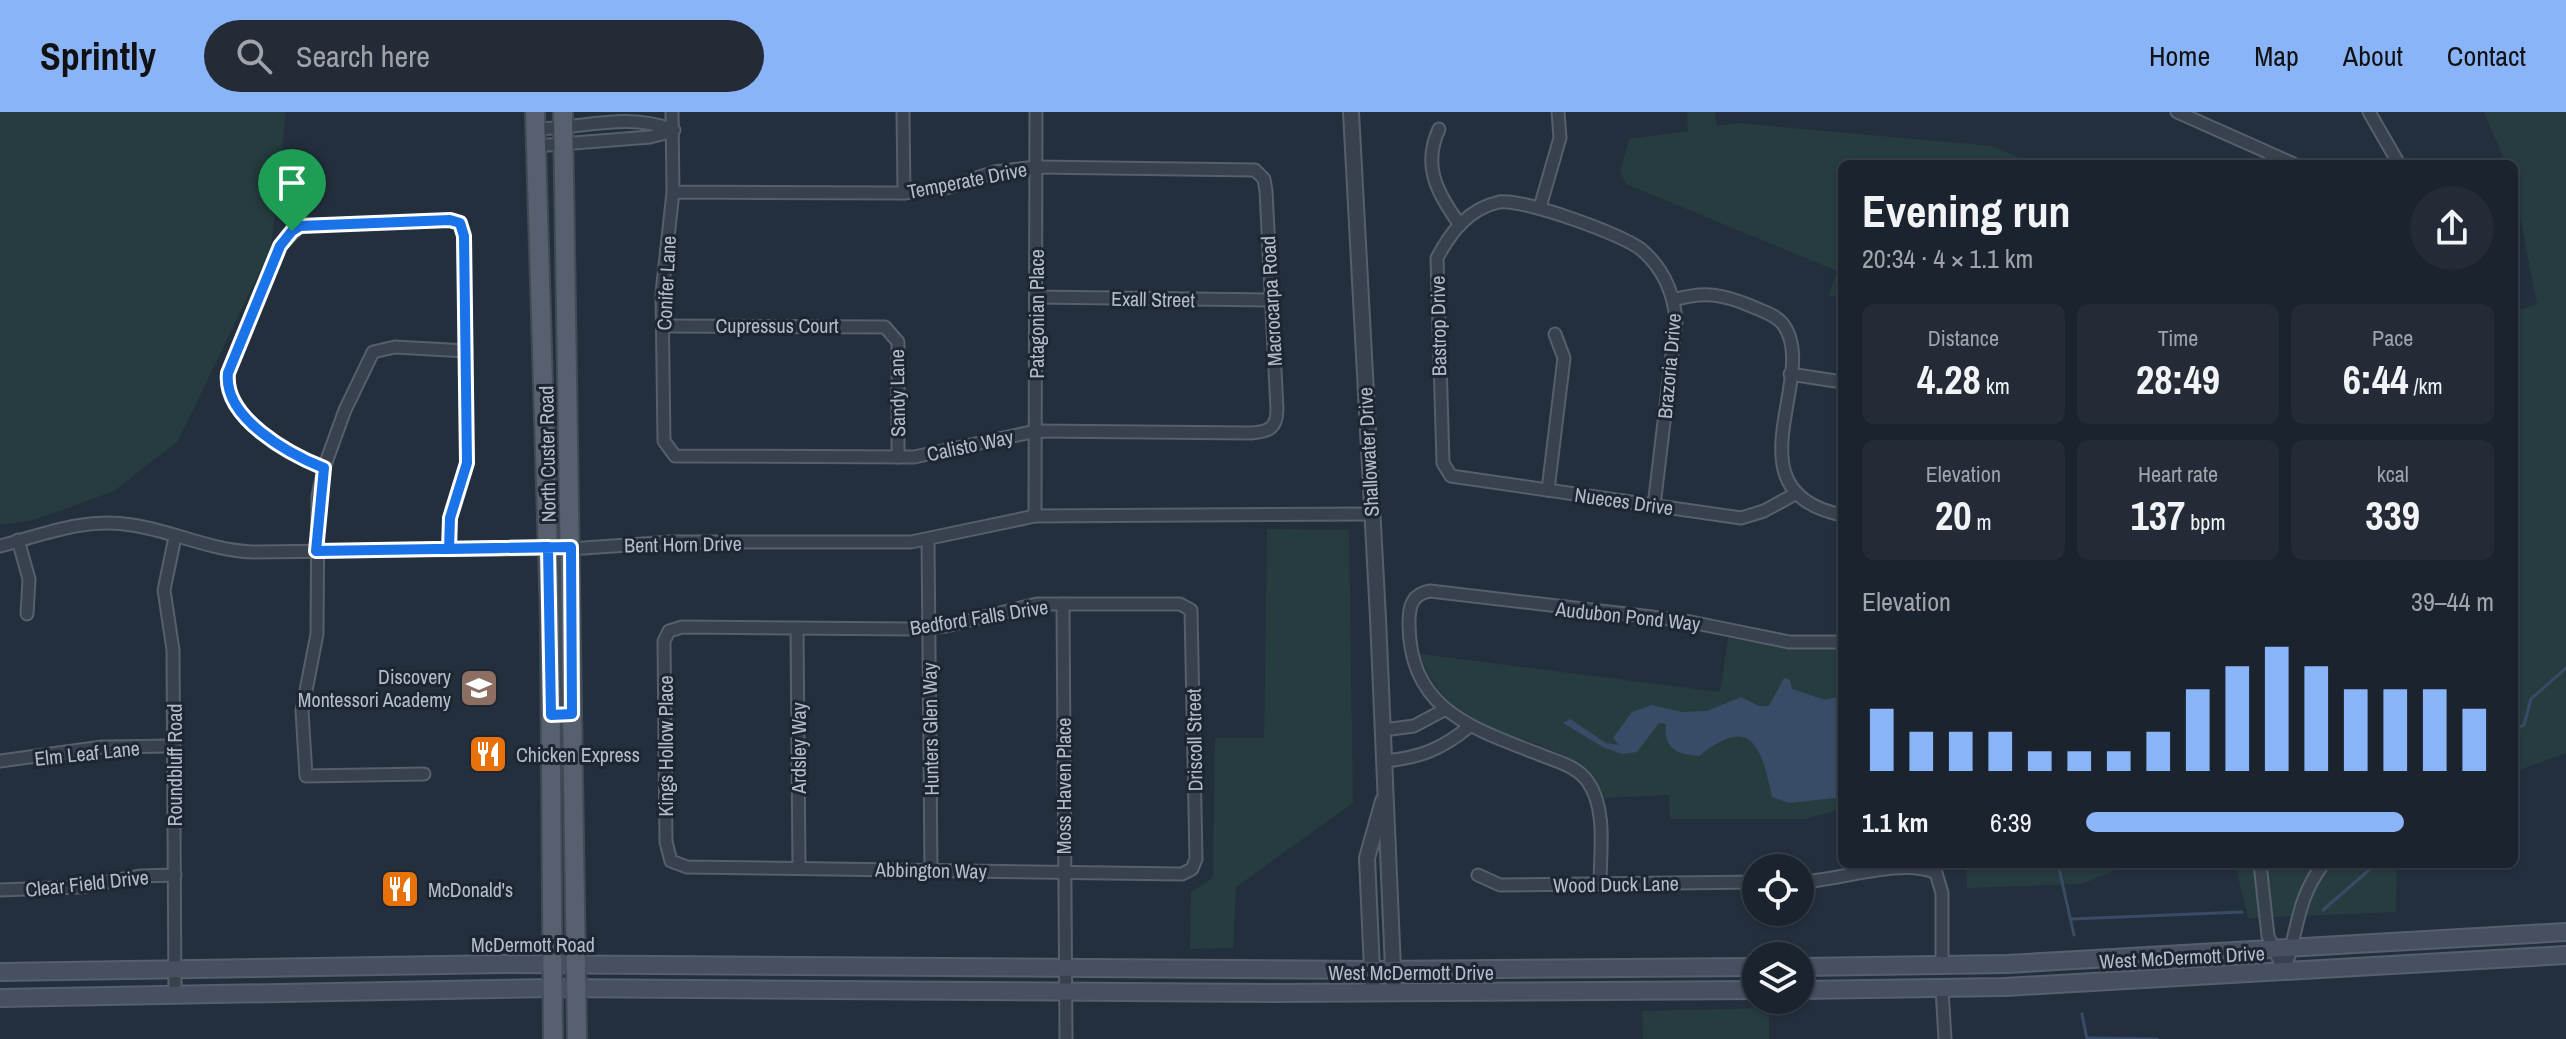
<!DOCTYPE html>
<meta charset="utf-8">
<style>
body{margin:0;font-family:"Archivo Narrow",sans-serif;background:#242b36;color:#f1f3f6;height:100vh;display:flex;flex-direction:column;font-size:30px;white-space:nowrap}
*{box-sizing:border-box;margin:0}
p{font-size:26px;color:#a0a4aa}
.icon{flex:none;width:44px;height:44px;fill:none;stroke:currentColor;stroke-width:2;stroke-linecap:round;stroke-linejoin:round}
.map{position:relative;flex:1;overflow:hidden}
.sheet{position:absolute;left:1838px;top:48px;width:680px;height:708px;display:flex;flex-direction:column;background:#1b232e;border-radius:12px;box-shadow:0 2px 6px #0004,0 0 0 2px #39404a}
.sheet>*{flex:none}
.fabs{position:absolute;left:1742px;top:742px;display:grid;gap:16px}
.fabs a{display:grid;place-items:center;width:72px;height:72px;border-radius:50%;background:#1b232e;box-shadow:0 2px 6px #0004,0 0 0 2px #39404a;font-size:40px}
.pin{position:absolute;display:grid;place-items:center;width:68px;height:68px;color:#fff;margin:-82px -34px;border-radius:50% 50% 50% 0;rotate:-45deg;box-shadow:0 0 8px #0007}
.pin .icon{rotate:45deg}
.round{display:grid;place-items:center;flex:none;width:84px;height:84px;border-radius:42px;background:#242b36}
.overview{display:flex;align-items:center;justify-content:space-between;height:136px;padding:0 24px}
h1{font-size:44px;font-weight:700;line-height:60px}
.figures{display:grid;grid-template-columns:repeat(3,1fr);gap:12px;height:136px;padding:8px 24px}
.figures div{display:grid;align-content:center;border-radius:12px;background:#242b36;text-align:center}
.figures b{font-size:40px;font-weight:700}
.figures small{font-size:22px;font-weight:400}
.figures p{font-size:22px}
.chart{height:224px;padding:16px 24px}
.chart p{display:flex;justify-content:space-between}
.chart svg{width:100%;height:144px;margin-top:8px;stroke:#8ab4f8;stroke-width:6}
ul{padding:0 24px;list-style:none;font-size:26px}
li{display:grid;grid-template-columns:128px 96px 1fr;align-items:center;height:60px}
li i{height:20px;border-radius:10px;background:#8ab4f8}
header{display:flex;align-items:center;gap:48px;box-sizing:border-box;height:112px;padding:0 40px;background:#8ab4f8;color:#111}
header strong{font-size:38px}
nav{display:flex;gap:44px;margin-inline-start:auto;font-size:28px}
.search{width:560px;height:72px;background:#242b36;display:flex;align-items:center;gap:20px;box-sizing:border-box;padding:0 28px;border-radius:44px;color:#a0a4aa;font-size:30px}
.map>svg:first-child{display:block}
.green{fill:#263c3f}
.water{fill:#394c67}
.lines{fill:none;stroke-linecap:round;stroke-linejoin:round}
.stream{stroke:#394c67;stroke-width:3}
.minor-casing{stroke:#565f6c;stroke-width:15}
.tertiary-casing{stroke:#565f6c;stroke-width:18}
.secondary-casing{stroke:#565f6c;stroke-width:20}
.primary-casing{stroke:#414a57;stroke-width:22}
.minor{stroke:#38414e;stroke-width:11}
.tertiary{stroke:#38414e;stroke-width:14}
.secondary{stroke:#465061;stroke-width:16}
.primary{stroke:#56606e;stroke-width:18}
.route-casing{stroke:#fff;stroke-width:16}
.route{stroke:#1a73e8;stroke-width:10}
.labels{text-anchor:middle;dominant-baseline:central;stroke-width:6;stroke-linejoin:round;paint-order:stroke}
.street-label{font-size:20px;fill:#b4bcc9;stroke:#1d2633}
.poi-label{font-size:20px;fill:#b4bcc9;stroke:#1d2633;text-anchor:start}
</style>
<header>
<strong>Sprintly</strong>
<div class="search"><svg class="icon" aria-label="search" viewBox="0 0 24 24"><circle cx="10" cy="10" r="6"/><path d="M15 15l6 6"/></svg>Search here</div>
<nav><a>Home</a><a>Map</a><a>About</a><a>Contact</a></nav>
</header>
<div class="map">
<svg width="2566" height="927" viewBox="0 0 2566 927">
<rect width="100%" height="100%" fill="#242f3e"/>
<!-- green -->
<g class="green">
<polygon points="0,0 286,0 271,136 178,329 114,379 34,408 0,413"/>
<polygon points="1687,0 1715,0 1717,14 1737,11 1992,34 2033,52 1842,52 1842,187 1829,183 1837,159 1626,72 1620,59 1629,27 1688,19"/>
<polygon points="2484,0 2566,0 2566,641 2514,660 2514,200 2537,192 2514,72 2514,52 2506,52"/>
<polygon points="1267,417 1349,418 1353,691 1236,775 1233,836 1190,837 1191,780 1213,766 1215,626 1264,626"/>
<path d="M1728,526L1795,537H1842V697L1804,707H1670L1669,683L1605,686C1573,609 1455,646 1420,542L1720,580Z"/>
<polygon points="1966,752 2130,752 2082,772 1967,776"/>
<polygon points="2235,752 2397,752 2396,800 2248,806"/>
<polygon points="1769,896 1769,927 1643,927 1642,899"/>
</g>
<!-- water -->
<path class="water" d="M1784,566L1790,568L1792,577L1825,588L1842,584V678L1835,686L1789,691L1772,685C1761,633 1751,602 1699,644C1677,643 1663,636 1666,612L1659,611L1637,640L1622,642L1603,635L1563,611L1570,607L1606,631L1619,633L1613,626L1632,600L1652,593L1682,600L1707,599L1741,585L1759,594H1769Z"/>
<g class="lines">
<!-- stream -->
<g class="stream">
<polyline points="2514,618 2524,613 2531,587 2566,556"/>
<polyline points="2058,752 2074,823"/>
<polyline points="2323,798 2376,752"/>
<polyline points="2072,807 2242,800"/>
<polyline points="2082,902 2087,927"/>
<polyline points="2088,926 2157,927"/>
</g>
<defs>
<g id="minor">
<path d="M672,0L673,80L662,181L664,329L675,344L914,345L1036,319L1251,321C1269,320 1277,316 1277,297L1266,79L1264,67L1255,58L1036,55L994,60L950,75L904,81L673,80"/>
<polyline points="903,0 904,81"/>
<polyline points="2177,0 2294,52"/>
<polyline points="2369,0 2399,52"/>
<path d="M536,17C586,16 625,0 674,18"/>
<path d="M1439,17C1422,54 1437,81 1460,113"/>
<polyline points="536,34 650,25 673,19"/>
<polyline points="1540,95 1560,26 1558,0"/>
<polyline points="1036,185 1270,188"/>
<path d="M1674,188C1704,179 1722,182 1751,194C1762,199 1774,202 1782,211C1823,261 1724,379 1842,403"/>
<polyline points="663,214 885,215 898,230 898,345"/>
<polyline points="1790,262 1842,270"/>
<path d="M324,356C289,342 223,306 228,261L280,134L300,114L450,108L460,111L464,124L467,351L450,406L449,437"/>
<polyline points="1548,378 1564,246 1555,222"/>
<path d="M1654,394L1676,209C1674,182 1663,157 1643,139C1626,123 1521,86 1499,90C1468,97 1451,120 1437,146L1443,351L1451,364L1741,406L1764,399L1797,381"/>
<polyline points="1035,404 1036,0"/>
<polyline points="18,428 29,467 27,502"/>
<polyline points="928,428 931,758"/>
<path d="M0,434C45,422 85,405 132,413C173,419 209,438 252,440L584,436L671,430H911L1035,404L1371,402"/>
<polygon points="1037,492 1180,492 1191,498 1196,747 1192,757 1182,762 687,755 671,749 666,730 664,529 669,519 682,515 912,517 946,514"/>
<polyline points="1063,492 1066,927"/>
<polyline points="797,516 799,756"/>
<polyline points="1383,618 1414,614 1444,598"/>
<polyline points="0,649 102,635 174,634"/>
<path d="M1384,649C1420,646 1442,637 1470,614"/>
<polyline points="424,662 306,664 302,599 317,522 318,384 324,356 345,298 373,240 395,235 466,239"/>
<polyline points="2260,752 2268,824 2284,859"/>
<polyline points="1478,763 1500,773 1756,770"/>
<path d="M1800,770C1836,769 1903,745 1936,761L1942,781V854"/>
<path d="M1600,772C1600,740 1607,697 1588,670C1577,654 1558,650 1541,643C1472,616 1409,598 1409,511C1409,494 1412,482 1430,479L1686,509L1789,530H1842"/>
<polyline points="0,778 79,775 141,764 175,763"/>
<path d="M2284,859C2299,818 2295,790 2323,752"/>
<polyline points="1942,877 1945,927"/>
<polyline points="175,883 173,538 164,478 175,425"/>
</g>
<g id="tertiary">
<polyline points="1351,0 1378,506 1394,880"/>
<polyline points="1373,880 1367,746 1383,689"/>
</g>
<g id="secondary">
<polyline points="1800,855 2007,852 2566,820"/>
<polyline points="0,860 505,852 1373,858 1756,855"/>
<polyline points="1800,878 2005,875 2566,843"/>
<polyline points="0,886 553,876 1276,881 1756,878"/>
</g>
<g id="primary">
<polyline points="535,0 550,509 553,927"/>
<polyline points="563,0 577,927"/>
</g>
</defs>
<!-- minor casing -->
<use href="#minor" class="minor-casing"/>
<!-- tertiary casing -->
<use href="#tertiary" class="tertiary-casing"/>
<!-- secondary casing -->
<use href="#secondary" class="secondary-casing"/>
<!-- primary casing -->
<use href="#primary" class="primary-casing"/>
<!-- minor -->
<use href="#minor" class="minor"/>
<!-- tertiary -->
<use href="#tertiary" class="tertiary"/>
<!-- secondary -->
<use href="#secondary" class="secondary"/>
<!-- primary -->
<use href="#primary" class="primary"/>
</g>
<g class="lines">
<defs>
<path id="route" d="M292,119L280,134L228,261C223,306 289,342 324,356L316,439L548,435L551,603L572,602L571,435L449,437L450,406L467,351L464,124L460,111L450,108L300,114L292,119"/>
</defs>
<!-- route casing -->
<use href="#route" class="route-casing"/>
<!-- route -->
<use href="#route" class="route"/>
</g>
<!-- icons -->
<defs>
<symbol id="school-square" viewBox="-11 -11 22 22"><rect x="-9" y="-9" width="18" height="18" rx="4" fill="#8d6e63" stroke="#1d2633"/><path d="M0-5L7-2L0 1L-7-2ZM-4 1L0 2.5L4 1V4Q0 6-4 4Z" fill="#fff"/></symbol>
<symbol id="restaurant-square" viewBox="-11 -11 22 22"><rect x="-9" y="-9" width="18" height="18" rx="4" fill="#e8710a" stroke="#1d2633"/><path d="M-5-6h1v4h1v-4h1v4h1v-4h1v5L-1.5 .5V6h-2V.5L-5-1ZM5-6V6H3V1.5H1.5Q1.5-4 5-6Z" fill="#fff"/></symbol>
</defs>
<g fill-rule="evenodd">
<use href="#school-square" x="457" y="554" width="44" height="44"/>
<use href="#restaurant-square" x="466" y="620" width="44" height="44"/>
<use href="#restaurant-square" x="378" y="755" width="44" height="44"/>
</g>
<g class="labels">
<!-- street labels -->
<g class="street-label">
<text transform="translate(967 68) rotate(-11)">Temperate Drive</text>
<text transform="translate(666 171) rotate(-87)">Conifer Lane</text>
<text transform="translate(1153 187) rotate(1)">Exall Street</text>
<text transform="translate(1271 189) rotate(-93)">Macrocarpa Road</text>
<text transform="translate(1036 202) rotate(-90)">Patagonian Place</text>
<text x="777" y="213">Cupressus Court</text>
<text transform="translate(1438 214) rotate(-91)">Bastrop Drive</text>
<text transform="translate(1669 254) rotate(-85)">Brazoria Drive</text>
<text transform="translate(897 281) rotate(-91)">Sandy Lane</text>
<text transform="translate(970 333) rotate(-12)">Calisto Way</text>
<text transform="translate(1368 340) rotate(-93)">Shallowater Drive</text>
<text transform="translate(547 342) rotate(-91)">North Custer Road</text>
<text transform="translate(1624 389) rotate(8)">Nueces Drive</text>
<text transform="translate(683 432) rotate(-1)">Bent Horn Drive</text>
<text transform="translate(1628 504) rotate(6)">Audubon Pond Way</text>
<text transform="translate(979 505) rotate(-9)">Bedford Falls Drive</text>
<text transform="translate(930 617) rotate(-91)">Hunters Glen Way</text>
<text transform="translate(1194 628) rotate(-91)">Driscoll Street</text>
<text transform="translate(665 634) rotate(-90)">Kings Hollow Place</text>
<text transform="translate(798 636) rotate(-90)">Ardsley Way</text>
<text transform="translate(87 641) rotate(-6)">Elm Leaf Lane</text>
<text transform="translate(174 653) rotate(-90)">Roundbluff Road</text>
<text transform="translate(1063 674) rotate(-90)">Moss Haven Place</text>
<text transform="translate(931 758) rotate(1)">Abbington Way</text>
<text transform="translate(87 771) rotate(-6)">Clear Field Drive</text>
<text transform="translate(1616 772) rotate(-1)">Wood Duck Lane</text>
<text x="533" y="832">McDermott Road</text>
<text transform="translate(2182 845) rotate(-3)">West McDermott Drive</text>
<text x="1411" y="860">West McDermott Drive</text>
</g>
<!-- poi labels -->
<g class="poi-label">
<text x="451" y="564" text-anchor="end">Discovery<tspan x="451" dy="23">Montessori Academy</tspan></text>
<text x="516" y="642">Chicken Express</text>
<text x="428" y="777">McDonald's</text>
</g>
</g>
</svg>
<div class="fabs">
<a><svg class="icon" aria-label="locate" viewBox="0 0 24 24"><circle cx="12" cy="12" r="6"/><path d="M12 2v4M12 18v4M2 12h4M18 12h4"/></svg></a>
<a><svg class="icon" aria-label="layers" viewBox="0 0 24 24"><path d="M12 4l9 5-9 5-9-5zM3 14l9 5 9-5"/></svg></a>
</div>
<div class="pin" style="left:292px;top:119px;background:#1e9e55"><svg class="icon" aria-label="arrive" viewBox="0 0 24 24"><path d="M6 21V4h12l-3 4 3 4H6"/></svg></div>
<section class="sheet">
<div class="overview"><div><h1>Evening run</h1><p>20:34 · 4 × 1.1 km</p></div><a class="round"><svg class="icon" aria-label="share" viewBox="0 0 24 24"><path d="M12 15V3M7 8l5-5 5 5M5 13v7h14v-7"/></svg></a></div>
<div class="figures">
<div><p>Distance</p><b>4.28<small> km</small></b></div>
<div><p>Time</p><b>28:49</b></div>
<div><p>Pace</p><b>6:44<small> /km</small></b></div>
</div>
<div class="figures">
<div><p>Elevation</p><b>20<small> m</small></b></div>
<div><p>Heart rate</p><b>137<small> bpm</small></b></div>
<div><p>kcal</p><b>339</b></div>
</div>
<div class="chart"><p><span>Elevation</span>39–44 m</p>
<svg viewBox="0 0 160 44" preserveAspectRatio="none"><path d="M5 44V25M15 44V32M25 44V32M35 44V32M45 44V38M55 44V38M65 44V38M75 44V32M85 44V19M95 44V12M105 44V6M115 44V12M125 44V19M135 44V19M145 44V19M155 44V25"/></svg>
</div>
<ul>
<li><b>1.1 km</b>6:39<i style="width:78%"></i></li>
</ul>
</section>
</div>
